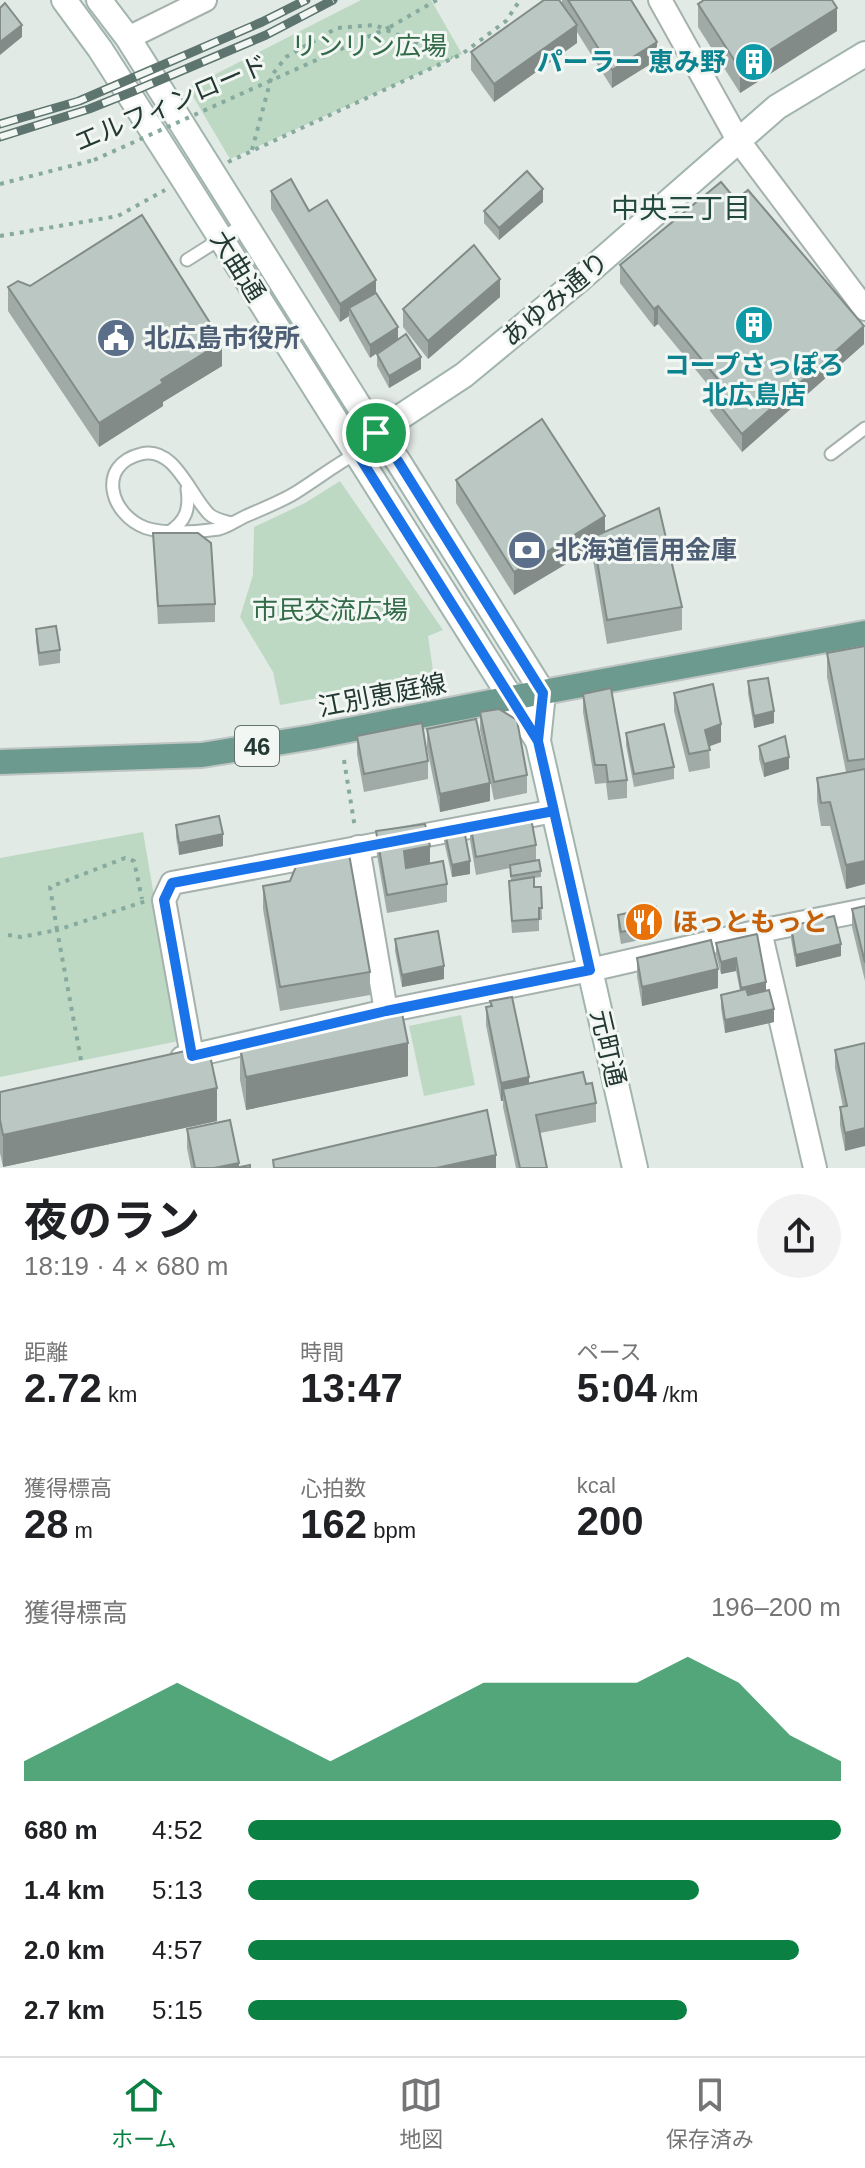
<!DOCTYPE html>
<html lang="ja">
<meta charset="utf-8">
<style>
body{margin:0;font-family:Arial,"Noto Sans JP",sans-serif;background:#f2f2f2;color:#202124;height:100vh;display:flex;flex-direction:column;font-size:30px;white-space:nowrap}
*{box-sizing:border-box;margin:0}
p{font-size:26px;color:#757577}
.icon{flex:none;width:44px;height:44px;fill:none;stroke:currentColor;stroke-width:2;stroke-linecap:round;stroke-linejoin:round}
.map{position:relative;height:1168px;overflow:hidden}
.details{display:flex;flex-direction:column;background:#fff;flex:1}
.details>*{flex:none}
.pin{position:absolute;display:grid;place-items:center;width:68px;height:68px;color:#fff;margin:-34px;border:4px solid #fff;border-radius:50%;box-shadow:0 2px 8px #0007}
.round{display:grid;place-items:center;flex:none;width:84px;height:84px;border-radius:42px;background:#f2f2f2}
.overview{display:flex;align-items:center;justify-content:space-between;height:136px;padding:0 24px}
h1{font-size:44px;font-weight:700;line-height:60px}
.stats{display:grid;grid-template-columns:repeat(3,1fr);gap:12px;height:136px;padding:8px 24px}
.stats div{display:grid;align-content:center}
.stats b{font-size:40px;font-weight:700}
.stats small{font-size:22px;font-weight:400}
.stats p{font-size:22px}
.chart{height:224px;padding:16px 24px}
.chart p{display:flex;justify-content:space-between}
.chart svg{width:100%;height:144px;margin-top:8px;fill:#0b8043;opacity:.7}
ul{padding:0 24px;list-style:none;font-size:26px}
li{display:grid;grid-template-columns:128px 96px 1fr;align-items:center;height:60px}
li i{height:20px;border-radius:10px;background:#0b8043}
.dock{display:flex;justify-content:space-around;align-items:center;height:112px;border-top:2px solid #e0e0e0;background:#fff;font-size:22px;color:#757577}
.dock a{display:grid;justify-items:center;gap:4px}
.dock .current{color:#0b8043}
.map>svg:first-child{display:block}
.green{fill:#bdd9c4}
.lines{fill:none;stroke-linecap:round;stroke-linejoin:round}
.lane-casing{stroke:#a5b1ad;stroke-width:15}
.street-casing{stroke:#a5b1ad;stroke-width:26}
.secondary-casing{stroke:#a2b4ae;stroke-width:28}
.primary-casing{stroke:#bdc4c2;stroke-width:28}
.path{stroke:#86aa9e;stroke-width:4;stroke-dasharray:4 6;stroke-linecap:butt}
.lane{stroke:#fff;stroke-width:11}
.street{stroke:#fff;stroke-width:22}
.secondary{stroke:#fff;stroke-width:24}
.primary{stroke:#6c9a8e;stroke-width:24}
.rail-casing{stroke:#5e746e;stroke-width:9}
.rail{stroke:#f2f7f4;stroke-width:6;stroke-dasharray:18;stroke-linecap:butt}
.path-bridge{stroke:#86aa9e;stroke-width:4;stroke-dasharray:4 6;stroke-linecap:butt}
.wall{fill:#a0aba7}
.shaded-wall{fill:#828b88}
.building{fill:#bac7c2;stroke:#828b88;stroke-width:2}
.route-casing{stroke:#fff;stroke-width:16}
.route{stroke:#1a73e8;stroke-width:10}
.labels{text-anchor:middle;dominant-baseline:central;stroke-width:6;stroke-linejoin:round;paint-order:stroke}
.shield{fill:#f2f7f4;stroke:#62726d;stroke-width:2}
.shield-label{font-size:24px;font-weight:bold;fill:#243933}
.park-label{font-size:26px;fill:#336b48;stroke:#f2f7f4}
.culture-label{font-size:26px;font-weight:bold;fill:#0d838f;stroke:#f2f7f4;text-anchor:end}
.street-label{font-size:26px;fill:#243933;stroke:#f2f7f4}
.service-label{font-size:26px;font-weight:bold;fill:#4e5e75;stroke:#f2f7f4;text-anchor:start}
.food-label{font-size:26px;font-weight:bold;fill:#c56008;stroke:#f2f7f4;text-anchor:start}
.neighbourhood-label{font-size:28px;fill:#22483f;stroke:#f2f7f4}
</style>
<div class="map">
<svg width="865" height="1168" viewBox="0 0 865 1168">
<rect width="100%" height="100%" fill="#e2eae6"/>
<!-- green -->
<g class="green">
<polygon points="361,0 431,0 462,54 230,159 188,88"/>
<polygon points="340,481 443,630 428,636 434,677 280,705 273,672 240,617 253,575 254,527 305,503"/>
<polygon points="143,832 179,1041 0,1077 0,858"/>
<polygon points="461,1015 475,1085 424,1096 409,1026"/>
</g>
<g class="lines">
<defs>
<g id="lane">
<polyline points="187,260 244,224"/>
<polyline points="831,454 865,428"/>
<path d="M231,523C224,521 214,519 209,514C190,495 174,445 141,454C96,465 110,515 146,528C164,534 199,532 219,529C228,527 237,520 246,516C262,509 280,502 295,493C316,480 335,465 357,453"/>
<path d="M169,532C186,521 190,509 187,489"/>
</g>
<g id="street">
<polyline points="660,0 738,140 865,309"/>
<polyline points="128,38 205,0"/>
<polyline points="358,847 386,1011"/>
<polyline points="760,931 815,1168"/>
<polyline points="192,1056 164,900 172,883 554,811"/>
<polyline points="182,1058 386,1011 590,970 760,931 865,910"/>
</g>
<g id="secondary">
<polyline points="64,0 100,49 184,180 538,741"/>
<polyline points="99,0 128,38 376,433 398,461 543,693 538,741 635,1168"/>
<polyline points="367,443 376,433 464,375 579,280 777,107 865,54"/>
</g>
<polyline id="primary" points="0,762 202,755 313,737 511,698 865,633"/>
</defs>
<!-- lane casing -->
<use href="#lane" class="lane-casing"/>
<!-- street casing -->
<use href="#street" class="street-casing"/>
<!-- secondary casing -->
<use href="#secondary" class="secondary-casing"/>
<!-- primary casing -->
<use href="#primary" class="primary-casing"/>
<!-- path -->
<g class="path">
<polyline points="390,27 437,0"/>
<polyline points="252,150 272,75 286,57 337,28 375,25 452,58"/>
<polyline points="228,162 462,54 506,21 520,0"/>
<polyline points="0,184 94,160"/>
<polyline points="0,236 118,216 165,190"/>
<polyline points="344,760 355,828"/>
<polyline points="8,935 21,937 57,930 50,887 125,858 134,861 142,899"/>
<polyline points="81,1060 57,930 146,901"/>
</g>
<!-- lane -->
<use href="#lane" class="lane"/>
<!-- street -->
<use href="#street" class="street"/>
<!-- secondary -->
<use href="#secondary" class="secondary"/>
<!-- primary -->
<use href="#primary" class="primary"/>
<defs>
<g id="rail">
<polyline points="0,124 79,101 262,22 306,0"/>
<polyline points="0,137 89,109 134,91 266,35 333,0"/>
</g>
</defs>
<!-- rail casing -->
<use href="#rail" class="rail-casing"/>
<!-- rail -->
<use href="#rail" class="rail"/>
<!-- path-bridge -->
<polyline class="path-bridge" points="94,160 390,27"/>
</g>
<!-- wall -->
<g class="wall">
<polygon points="562,0 631,0 657,60 612,88 577,32 577,43 494,102 471,70 471,52 562,4"/>
<polygon points="698,4 837,31 740,93 698,27"/>
<polygon points="271,191 309,211 376,280 370,358 349,321 349,316 340,322 271,209"/>
<polygon points="543,202 499,240 484,223 484,211"/>
<polygon points="620,265 864,344 742,452 710,411 710,393 713,391 658,324 654,327 620,283"/>
<polygon points="30,286 222,366 163,402 163,406 99,447 8,311 8,287"/>
<polygon points="500,297 428,359 403,327 403,309"/>
<polygon points="377,354 421,369 389,388 377,366"/>
<polygon points="456,480 605,531 682,607 682,630 607,644 593,560 593,548 514,595 456,503"/>
<polygon points="153,533 215,604 215,622 158,624"/>
<polygon points="36,629 60,650 60,663 39,666 36,641"/>
<polygon points="865,646 865,884 846,889 830,826 821,826 817,801 817,778 846,772 827,677 827,653"/>
<polygon points="748,681 774,723 754,728 748,693"/>
<polygon points="674,693 721,742 709,746 710,768 689,772 674,711"/>
<polygon points="583,694 627,780 627,798 608,800 606,783 595,784 583,712"/>
<polygon points="480,712 527,775 527,793 494,800 480,730"/>
<polygon points="427,729 490,801 440,812 427,748"/>
<polygon points="626,733 674,767 674,779 634,787 626,745"/>
<polygon points="357,736 428,761 428,779 364,792 357,754"/>
<polygon points="759,746 789,769 764,777 759,759"/>
<polygon points="470,822 536,845 536,861 541,871 541,877 534,878 534,887 541,887 542,920 539,920 539,931 512,933 509,893 509,881 511,881 510,868 476,875 470,840"/>
<polygon points="176,825 223,846 179,855 176,837"/>
<polygon points="444,828 470,874 452,877 444,841"/>
<polygon points="376,831 430,864 447,884 447,902 387,913 376,849"/>
<polygon points="263,886 370,972 370,995 280,1011 263,909"/>
<polygon points="865,906 865,981 852,927 852,909"/>
<polygon points="618,915 659,924 659,936 621,944 618,927"/>
<polygon points="791,926 841,956 796,967 791,939"/>
<polygon points="757,934 766,990 774,1022 725,1033 721,1008 721,995 740,991 736,971 721,974 716,955 716,943"/>
<polygon points="395,939 444,979 402,987 395,951"/>
<polygon points="637,958 718,988 642,1006 637,976"/>
<polygon points="490,1001 529,1084 586,1084 596,1103 596,1122 540,1133 547,1168 516,1168 503,1107 503,1101 501,1101 486,1025 486,1007 490,1007"/>
<polygon points="865,1043 845,1151 840,1125 840,1107 843,1107 835,1068 835,1050"/>
<polygon points="240,1047 408,1076 246,1110 240,1080"/>
<polygon points="0,1092 217,1121 3,1167 0,1153"/>
<polygon points="187,1129 239,1167 250,1168 191,1168 187,1148"/>
</g>
<!-- shaded-wall -->
<g class="shaded-wall">
<polygon points="837,8 837,31 740,93 740,69"/>
<polygon points="22,25 22,37 0,55 0,42"/>
<polygon points="577,25 577,43 494,102 494,84"/>
<polygon points="657,42 657,60 612,88 612,70"/>
<polygon points="543,189 543,202 499,240 499,228"/>
<polygon points="500,279 500,297 428,359 428,341"/>
<polygon points="376,280 376,298 349,308 349,316 340,322 340,304"/>
<polygon points="658,306 658,324 654,327 654,309"/>
<polygon points="864,326 864,344 742,452 742,434"/>
<polygon points="398,327 398,339 370,358 370,345"/>
<polygon points="222,342 222,366 163,402 163,406 99,447 99,423 161,380"/>
<polygon points="421,357 421,369 389,388 389,376"/>
<polygon points="605,516 605,540 593,537 593,548 514,595 514,572"/>
<polygon points="774,711 774,723 754,728 754,716"/>
<polygon points="721,724 721,742 705,748 705,730"/>
<polygon points="789,757 789,769 764,777 764,764"/>
<polygon points="490,783 490,801 440,812 440,794"/>
<polygon points="223,834 223,846 179,855 179,843"/>
<polygon points="430,846 430,864 404,869 404,851"/>
<polygon points="470,861 470,874 452,877 452,865"/>
<polygon points="865,861 865,884 846,889 846,865"/>
<polygon points="841,944 841,956 796,967 796,955"/>
<polygon points="736,958 736,971 721,974 721,962"/>
<polygon points="444,966 444,979 402,987 402,975"/>
<polygon points="718,969 718,988 642,1006 642,987"/>
<polygon points="766,982 766,994 741,1000 741,988"/>
<polygon points="774,1009 774,1022 725,1033 725,1020"/>
<polygon points="408,1043 408,1076 246,1110 246,1077"/>
<polygon points="529,1077 529,1095 503,1089 503,1101 501,1101 501,1083"/>
<polygon points="217,1088 217,1121 3,1167 3,1135"/>
<polygon points="865,1128 865,1146 845,1151 845,1133"/>
<polygon points="496,1155 496,1168 436,1168"/>
<polygon points="239,1163 239,1168 214,1168"/>
</g>
<!-- building -->
<g class="building">
<polygon points="544,0 559,0 577,25 494,84 471,52"/>
<polygon points="568,0 631,0 657,42 612,70"/>
<polygon points="704,0 832,0 837,8 740,69 698,4"/>
<polygon points="5,3 22,25 0,42 0,8"/>
<polygon points="527,171 543,189 499,228 484,211"/>
<polygon points="291,179 309,211 327,200 376,280 340,304 271,191"/>
<polygon points="721,182 736,200 748,190 864,326 742,434 710,393 721,383 658,306 654,309 620,265"/>
<polygon points="142,215 222,342 161,380 163,383 99,423 8,287 18,281 30,286"/>
<polygon points="474,245 500,279 428,341 403,309"/>
<polygon points="376,293 398,327 370,345 349,308"/>
<polygon points="406,334 421,357 389,376 377,354"/>
<polygon points="542,419 605,516 514,572 456,480"/>
<polygon points="659,508 682,607 607,620 593,537"/>
<polygon points="153,533 198,533 211,543 215,604 158,606"/>
<polygon points="56,626 60,650 39,653 36,629"/>
<polygon points="865,646 865,759 848,761 827,653"/>
<polygon points="768,678 774,711 754,716 748,681"/>
<polygon points="713,684 721,724 705,730 710,750 689,754 674,693"/>
<polygon points="611,688 627,780 608,782 606,765 595,765 583,694"/>
<polygon points="499,709 517,720 527,775 494,782 480,712"/>
<polygon points="476,719 490,783 440,794 427,729"/>
<polygon points="422,723 428,761 364,774 357,736"/>
<polygon points="664,724 674,767 634,774 626,733"/>
<polygon points="785,736 789,757 764,764 759,746"/>
<polygon points="865,769 865,861 846,865 830,802 821,803 817,778"/>
<polygon points="219,816 223,834 179,843 176,825"/>
<polygon points="486,818 488,828 531,818 536,845 476,857 470,822"/>
<polygon points="425,824 430,846 404,851 406,868 443,861 447,884 387,895 376,831"/>
<polygon points="463,824 470,861 452,865 444,828"/>
<polygon points="302,852 320,860 349,854 370,972 280,987 263,886 290,881"/>
<polygon points="539,860 541,871 511,876 510,865"/>
<polygon points="534,877 534,887 541,887 542,908 539,908 539,919 512,921 509,881"/>
<polygon points="865,906 865,963 852,909"/>
<polygon points="656,907 659,924 621,932 618,915"/>
<polygon points="834,916 841,944 796,955 791,926"/>
<polygon points="438,931 444,966 402,975 395,939"/>
<polygon points="757,934 766,982 741,988 736,958 721,962 716,943"/>
<polygon points="711,940 718,969 642,987 637,958"/>
<polygon points="746,989 748,995 769,990 774,1009 725,1020 721,995"/>
<polygon points="512,997 529,1077 501,1083 486,1007 492,1006 490,1001"/>
<polygon points="402,1013 408,1043 246,1077 240,1047"/>
<polygon points="865,1043 865,1128 845,1133 840,1107 847,1106 835,1050"/>
<polygon points="208,1046 217,1088 3,1135 0,1120 0,1092"/>
<polygon points="583,1072 586,1084 592,1083 596,1103 536,1115 547,1168 520,1168 503,1089"/>
<polygon points="487,1110 496,1155 436,1168 274,1168 273,1160"/>
<polygon points="230,1120 239,1163 214,1168 195,1168 187,1129"/>
<polygon points="250,1165 250,1168 235,1168"/>
</g>
<g class="lines">
<defs>
<polyline id="route" points="376,433 398,461 543,693 538,741 554,811 172,883 164,900 192,1056 386,1011 590,970 538,741 357,453 376,433"/>
</defs>
<!-- route casing -->
<use href="#route" class="route-casing"/>
<!-- route -->
<use href="#route" class="route"/>
</g>
<!-- icons -->
<defs>
<symbol id="building-disc" viewBox="-11 -11 22 22"><circle r="9.5" fill="#0f9aa8" stroke="#f2f7f4"/><path d="M-4-6H4V6H1V3H-1V6H-4ZM-2.5-4.3h1.7v1.8h-1.7ZM.8-4.3h1.7v1.8H.8ZM-2.5-1h1.7V.8h-1.7ZM.8-1h1.7V.8H.8Z" fill="#fff"/></symbol>
<symbol id="civic-disc" viewBox="-11 -11 22 22"><circle r="9.5" fill="#5c6f8a" stroke="#f2f7f4"/><path d="M-.6-6.5H3V-4.5H.6V-3L4-1V1h2V6H-6V1h2V-1L-.6-3ZM-1.2 2.5V6h2.4V2.5Z" fill="#fff"/></symbol>
<symbol id="bank-disc" viewBox="-11 -11 22 22"><circle r="9.5" fill="#5c6f8a" stroke="#f2f7f4"/><path d="M-6-4H6V4H-6ZM0-2.3a2.3 2.3 0 1 0 0 4.6a2.3 2.3 0 1 0 0-4.6Z" fill="#fff"/></symbol>
<symbol id="restaurant-disc" viewBox="-11 -11 22 22"><circle r="9.5" fill="#e8710a" stroke="#f2f7f4"/><path d="M-5-6h1v4h1v-4h1v4h1v-4h1v5L-1.5 .5V6h-2V.5L-5-1ZM5-6V6H3V1.5H1.5Q1.5-4 5-6Z" fill="#fff"/></symbol>
</defs>
<g fill-rule="evenodd">
<use href="#building-disc" x="732" y="40" width="44" height="44"/>
<use href="#building-disc" x="732" y="303" width="44" height="44"/>
<use href="#civic-disc" x="94" y="316" width="44" height="44"/>
<use href="#bank-disc" x="505" y="528" width="44" height="44"/>
<use href="#restaurant-disc" x="622" y="900" width="44" height="44"/>
</g>
<g class="labels">
<!-- shield labels -->
<rect class="shield" x="235" y="726" width="44" height="40" rx="6"/>
<g class="shield-label">
<text x="257" y="746">46</text>
</g>
<!-- park labels -->
<g class="park-label">
<text x="369" y="46">リンリン広場</text>
<text x="330" y="610">市民交流広場</text>
</g>
<!-- culture labels -->
<g class="culture-label">
<text x="726" y="62">パーラー 恵み野</text>
<text x="754" y="365" text-anchor="middle">コープさっぽろ<tspan x="754" dy="30">北広島店</tspan></text>
</g>
<!-- street labels -->
<g class="street-label">
<text transform="translate(171 103) rotate(-23)">エルフィンロード</text>
<text transform="translate(238 266) rotate(58)">大曲通</text>
<text transform="translate(555 299) rotate(-40)">あゆみ通り</text>
<text transform="translate(382 695) rotate(-11)">江別恵庭線</text>
<text transform="translate(608 1048) rotate(77)">元町通</text>
</g>
<!-- service labels -->
<g class="service-label">
<text x="144" y="338">北広島市役所</text>
<text x="555" y="550">北海道信用金庫</text>
</g>
<!-- food labels -->
<g class="food-label">
<text x="672" y="922">ほっともっと</text>
</g>
<!-- neighbourhood labels -->
<g class="neighbourhood-label">
<text x="681" y="208">中央三丁目</text>
</g>
</g>
</svg>
<div class="pin" style="left:376px;top:433px;background:#1e9e55"><svg class="icon" aria-label="arrive" viewBox="0 0 24 24"><path d="M6 21V4h12l-3 4 3 4H6"/></svg></div>
</div>
<section class="details">
<div class="overview"><div><h1>夜のラン</h1><p>18:19 · 4 × 680 m</p></div><a class="round"><svg class="icon" aria-label="share" viewBox="0 0 24 24"><path d="M12 15V3M7 8l5-5 5 5M5 13v7h14v-7"/></svg></a></div>
<div class="stats">
<div><p>距離</p><b>2.72<small> km</small></b></div>
<div><p>時間</p><b>13:47</b></div>
<div><p>ペース</p><b>5:04<small> /km</small></b></div>
</div>
<div class="stats">
<div><p>獲得標高</p><b>28<small> m</small></b></div>
<div><p>心拍数</p><b>162<small> bpm</small></b></div>
<div><p>kcal</p><b>200</b></div>
</div>
<div class="chart"><p><span>獲得標高</span>196–200 m</p>
<svg viewBox="0 0 160 44" preserveAspectRatio="none"><path d="M0 44V38L10 30L20 22L30 14L40 22L50 30L60 38L70 30L80 22L90 14L100 14L110 14L120 14L130 6L140 14L150 30L160 38V44z"/></svg>
</div>
<ul>
<li><b>680 m</b>4:52<i style="width:100%"></i></li>
<li><b>1.4 km</b>5:13<i style="width:76%"></i></li>
<li><b>2.0 km</b>4:57<i style="width:93%"></i></li>
<li><b>2.7 km</b>5:15<i style="width:74%"></i></li>
</ul>
</section>
<nav class="dock">
<a class="current"><svg class="icon" aria-label="home" viewBox="0 0 24 24"><path d="M3 11l9-7 9 7M6 9v11h12V9"/></svg>ホーム</a>
<a><svg class="icon" aria-label="map" viewBox="0 0 24 24"><path d="M3 6l6-2 6 2 6-2v14l-6 2-6-2-6 2zM9 4v14M15 6v14"/></svg>地図</a>
<a><svg class="icon" aria-label="saved" viewBox="0 0 24 24"><path d="M7 4h10v16l-5-4-5 4z"/></svg>保存済み</a>
</nav>
